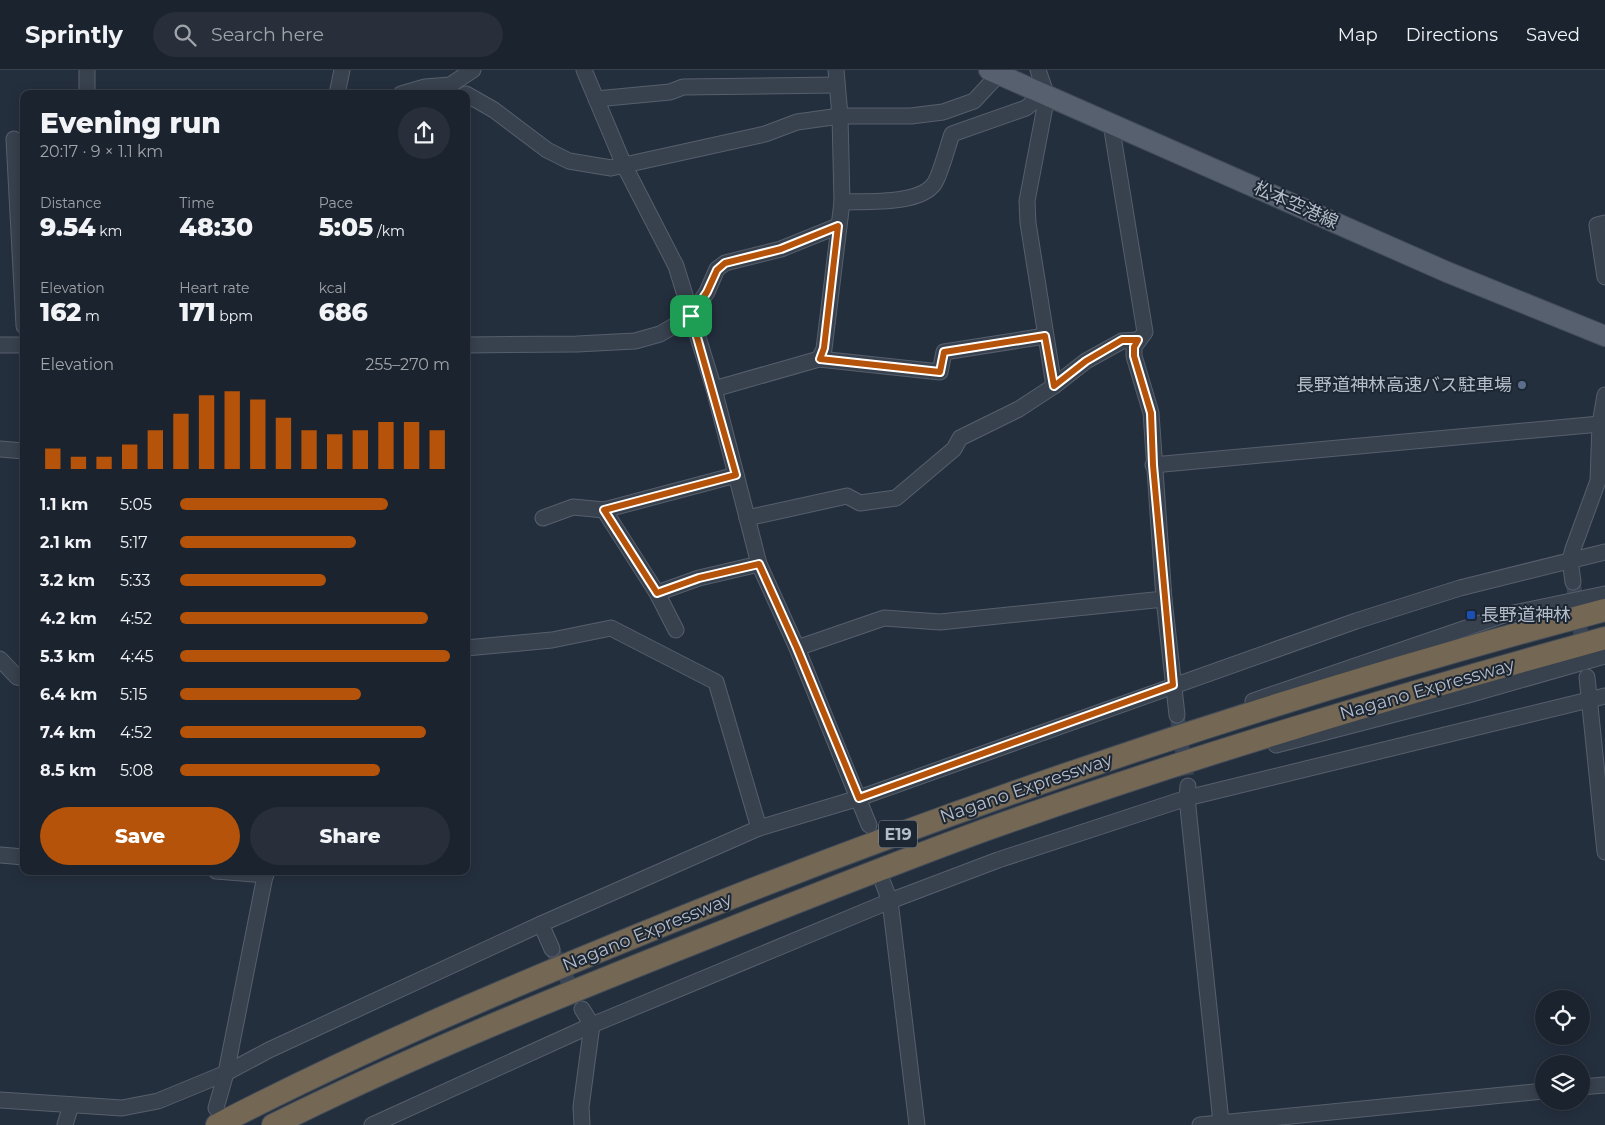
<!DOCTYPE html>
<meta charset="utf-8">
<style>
body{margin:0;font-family:Montserrat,"Noto Sans JP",sans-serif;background:#282f3a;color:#f1f3f6;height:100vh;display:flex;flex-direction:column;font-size:19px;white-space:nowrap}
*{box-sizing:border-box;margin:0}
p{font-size:16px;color:#a0a4aa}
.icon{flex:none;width:28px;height:28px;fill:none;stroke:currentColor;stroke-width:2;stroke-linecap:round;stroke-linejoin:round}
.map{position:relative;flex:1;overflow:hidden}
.drawer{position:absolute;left:20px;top:20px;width:450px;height:785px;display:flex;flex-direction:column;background:#1b232e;border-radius:10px;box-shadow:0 2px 12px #0003,0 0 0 1px #39404a}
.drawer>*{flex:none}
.fabs{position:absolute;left:1535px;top:920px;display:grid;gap:10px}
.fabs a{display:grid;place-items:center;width:55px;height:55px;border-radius:50%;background:#1b232e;box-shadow:0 2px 12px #0003,0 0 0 1px #39404a;font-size:25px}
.pin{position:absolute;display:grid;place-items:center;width:42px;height:42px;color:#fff;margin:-21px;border-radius:10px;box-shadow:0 2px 8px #0006}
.round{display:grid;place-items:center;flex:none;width:52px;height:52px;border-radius:26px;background:#282f3a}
.summary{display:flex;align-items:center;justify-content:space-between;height:85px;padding:0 20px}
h1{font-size:28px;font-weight:800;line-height:38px}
.stats{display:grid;grid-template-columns:repeat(3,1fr);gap:8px;height:85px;padding:5px 20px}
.stats div{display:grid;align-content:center}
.stats b{font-size:25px;font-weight:800}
.stats small{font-size:14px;font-weight:400}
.stats p{font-size:14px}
.chart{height:140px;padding:10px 20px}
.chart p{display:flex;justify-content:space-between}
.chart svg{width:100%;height:90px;margin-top:5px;stroke:#b45309;stroke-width:6}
.action{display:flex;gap:10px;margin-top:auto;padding:10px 20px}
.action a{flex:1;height:58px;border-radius:30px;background:#b45309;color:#fff;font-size:20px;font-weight:800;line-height:58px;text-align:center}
.action a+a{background:#282f3a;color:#f1f3f6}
ul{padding:0 20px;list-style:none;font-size:16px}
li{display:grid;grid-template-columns:80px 60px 1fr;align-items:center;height:38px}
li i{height:12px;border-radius:6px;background:#b45309}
header{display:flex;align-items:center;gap:30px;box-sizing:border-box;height:70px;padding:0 25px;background:#1b232e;border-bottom:1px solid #39404a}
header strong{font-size:24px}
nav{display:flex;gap:28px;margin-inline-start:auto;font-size:18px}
.search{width:350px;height:45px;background:#282f3a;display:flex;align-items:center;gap:12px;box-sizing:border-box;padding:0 18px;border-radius:28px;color:#a0a4aa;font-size:19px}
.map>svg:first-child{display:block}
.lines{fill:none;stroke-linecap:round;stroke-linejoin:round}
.minor-tunnel{stroke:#3a4453;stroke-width:15;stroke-dasharray:15 8;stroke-linecap:butt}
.minor-casing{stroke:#565f6c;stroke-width:17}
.major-casing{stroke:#414a57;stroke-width:22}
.highway-casing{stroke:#434c59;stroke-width:24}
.minor{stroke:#38414e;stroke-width:15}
.major{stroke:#56606e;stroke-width:20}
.highway{stroke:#746855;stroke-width:22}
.route-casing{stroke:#fff;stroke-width:10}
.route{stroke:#b45309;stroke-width:6}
.service-dot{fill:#5c6f8a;stroke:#1d2633;stroke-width:2}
.transit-dot{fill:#1a4fb4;stroke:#1d2633;stroke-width:2}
.labels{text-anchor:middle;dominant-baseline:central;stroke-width:4;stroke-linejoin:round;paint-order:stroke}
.shield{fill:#1d2633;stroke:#878f9c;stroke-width:1}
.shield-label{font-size:16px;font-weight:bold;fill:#b4bcc9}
.street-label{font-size:18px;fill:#b4bcc9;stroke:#1d2633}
.poi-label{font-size:18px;fill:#b4bcc9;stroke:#1d2633;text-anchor:end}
</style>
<header>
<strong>Sprintly</strong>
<div class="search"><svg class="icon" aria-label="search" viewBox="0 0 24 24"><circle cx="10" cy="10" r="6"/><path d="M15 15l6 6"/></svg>Search here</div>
<nav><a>Map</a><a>Directions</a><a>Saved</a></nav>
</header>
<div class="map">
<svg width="1605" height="1055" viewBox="0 0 1605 1055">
<rect width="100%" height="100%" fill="#242f3e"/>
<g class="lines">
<!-- minor-tunnel -->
<g class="minor-tunnel">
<polyline points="1573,512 1584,584"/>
<polyline points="1177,645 1188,716"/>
<polyline points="552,879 577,929"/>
</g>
<defs>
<g id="minor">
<polyline points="87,0 87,24"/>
<polyline points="584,0 624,95 676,196 714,319 759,494 797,578 869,755"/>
<polyline points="1038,0 1047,26 1027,131 1028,153 1054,316"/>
<polyline points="337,24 342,0"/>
<polyline points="401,24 425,17 450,15 473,0"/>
<polyline points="466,24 494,40 547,80 569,91 611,98 765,64 797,52 840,46 911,46 943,42 974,31 999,4"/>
<polyline points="596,29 670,22 683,17 837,15"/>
<polyline points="1111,54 1145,262 1134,277 1134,286 1151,343 1164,529 1177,645"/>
<polyline points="14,69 24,256"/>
<path d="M842,132C865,131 919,135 934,114C940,106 948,75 952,64L1026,38L1042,25"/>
<polyline points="1605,153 1597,155 1605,207"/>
<polyline points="0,275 24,275"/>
<polyline points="466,275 577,274 635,271 660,264 691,246 707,222 717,199 725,193 781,179 838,156"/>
<polyline points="819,289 824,279 842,132 840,46 836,0"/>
<polyline points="714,319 819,289 940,302 944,282 1045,266"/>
<polyline points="0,379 24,381"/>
<polyline points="1153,395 1600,354"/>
<polyline points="604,440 736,405"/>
<polyline points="543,448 573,437 604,440 657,523 676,560"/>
<polyline points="747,448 847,426 860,433 896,428 954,379 960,368 1019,339 1054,316 1086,291 1122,271 1138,270"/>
<polyline points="1573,512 1570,490 1573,479 1598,411 1600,354 1605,325"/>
<polyline points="657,523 699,508 759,494"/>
<polyline points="466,578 552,570 611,558 716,612 759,758"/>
<polyline points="797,578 884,548 940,552 1164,529"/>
<polyline points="0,589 17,607 24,608"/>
<polyline points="1587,607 1605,782"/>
<polyline points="1253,631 1504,545 1605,524"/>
<polyline points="1276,675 1468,625 1605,586"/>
<polyline points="1188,716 1187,728 1221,1052"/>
<polyline points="0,785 24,787"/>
<polyline points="216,801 266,805"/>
<polyline points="883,813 890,831 917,1055"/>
<polyline points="541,854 552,879"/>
<polyline points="1581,1017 1605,1015"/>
<polyline points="0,1030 122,1038 158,1031 226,1003 269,980 541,854 759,758 859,728 1356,551 1460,518 1605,482"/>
<polyline points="216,1038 226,1003 266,801"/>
<polyline points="65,1055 71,1035"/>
<polyline points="372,1055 592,955 890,831 998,790 1187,728 1605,626"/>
<polyline points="582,1055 581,1037 592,955 582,939"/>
<polyline points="1200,1055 1544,1021"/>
</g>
<polyline id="major" points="989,0 1447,202 1605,266"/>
<g id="highway">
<path d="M217,1055C383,969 555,898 728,829C1015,716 1307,619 1605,540"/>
<path d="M273,1055C412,986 555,928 699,871C794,833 889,795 985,760C1189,687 1396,626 1605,568"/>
</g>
</defs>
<!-- minor casing -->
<use href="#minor" class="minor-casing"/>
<!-- major casing -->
<use href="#major" class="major-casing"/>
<!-- highway casing -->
<use href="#highway" class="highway-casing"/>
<!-- minor -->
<use href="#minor" class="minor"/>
<!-- major -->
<use href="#major" class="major"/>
<!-- highway -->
<use href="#highway" class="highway"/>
</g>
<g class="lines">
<defs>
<polygon id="route" points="838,156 824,278 820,289 940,302 944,282 1045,266 1054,316 1086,291 1122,270 1138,270 1134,277 1134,286 1151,343 1153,395 1173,615 859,728 797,578 759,494 699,508 657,523 604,440 736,405 691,246 707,222 717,200 725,193 781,179"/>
</defs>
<!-- route casing -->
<use href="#route" class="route-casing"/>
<!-- route -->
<use href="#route" class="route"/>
</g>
<!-- markers -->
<circle class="service-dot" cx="1522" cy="315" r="5"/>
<rect class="transit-dot" x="1466" y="540" width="10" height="10" rx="2.5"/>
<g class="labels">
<!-- shield labels -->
<rect class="shield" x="879" y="750.5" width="38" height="27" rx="4"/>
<g class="shield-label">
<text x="898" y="764">E19</text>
</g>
<!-- street labels -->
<g class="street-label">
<text transform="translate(1296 135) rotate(24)">松本空港線</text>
<text transform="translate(1427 619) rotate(-16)">Nagano Expressway</text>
<text transform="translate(1026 718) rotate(-19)">Nagano Expressway</text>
<text transform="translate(647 862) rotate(-22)">Nagano Expressway</text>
</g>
<!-- poi labels -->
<g class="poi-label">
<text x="1512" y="315">長野道神林高速バス駐車場</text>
<text x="1481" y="545" text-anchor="start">長野道神林</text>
</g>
</g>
</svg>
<div class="fabs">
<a><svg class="icon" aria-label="locate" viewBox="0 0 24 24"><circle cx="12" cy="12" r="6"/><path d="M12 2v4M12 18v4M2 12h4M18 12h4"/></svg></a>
<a><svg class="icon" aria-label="layers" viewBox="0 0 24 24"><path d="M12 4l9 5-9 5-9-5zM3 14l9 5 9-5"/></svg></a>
</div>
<div class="pin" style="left:691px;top:246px;background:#1e9e55"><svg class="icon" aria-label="arrive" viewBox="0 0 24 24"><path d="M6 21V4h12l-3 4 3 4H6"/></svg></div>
<section class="drawer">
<div class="summary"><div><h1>Evening run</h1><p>20:17 · 9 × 1.1 km</p></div><a class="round"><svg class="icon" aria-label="share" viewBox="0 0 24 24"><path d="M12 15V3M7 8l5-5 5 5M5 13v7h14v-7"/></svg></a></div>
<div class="stats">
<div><p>Distance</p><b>9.54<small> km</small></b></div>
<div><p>Time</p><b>48:30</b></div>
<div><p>Pace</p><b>5:05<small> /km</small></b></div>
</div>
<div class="stats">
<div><p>Elevation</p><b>162<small> m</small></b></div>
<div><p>Heart rate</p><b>171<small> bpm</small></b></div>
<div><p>kcal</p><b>686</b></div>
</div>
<div class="chart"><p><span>Elevation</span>255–270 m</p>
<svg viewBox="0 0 160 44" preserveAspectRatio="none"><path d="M5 44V34M15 44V38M25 44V38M35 44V32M45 44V25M55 44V17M65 44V8M75 44V6M85 44V10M95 44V19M105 44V25M115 44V27M125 44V25M135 44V21M145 44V21M155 44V25"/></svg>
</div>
<ul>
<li><b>1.1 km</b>5:05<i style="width:77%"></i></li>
<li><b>2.1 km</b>5:17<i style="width:65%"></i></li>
<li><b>3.2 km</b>5:33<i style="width:54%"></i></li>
<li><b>4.2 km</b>4:52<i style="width:92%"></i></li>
<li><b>5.3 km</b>4:45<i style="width:100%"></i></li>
<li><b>6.4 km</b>5:15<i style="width:67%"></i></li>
<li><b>7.4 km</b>4:52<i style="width:91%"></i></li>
<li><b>8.5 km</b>5:08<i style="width:74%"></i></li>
</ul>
<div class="action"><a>Save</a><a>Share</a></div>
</section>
</div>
